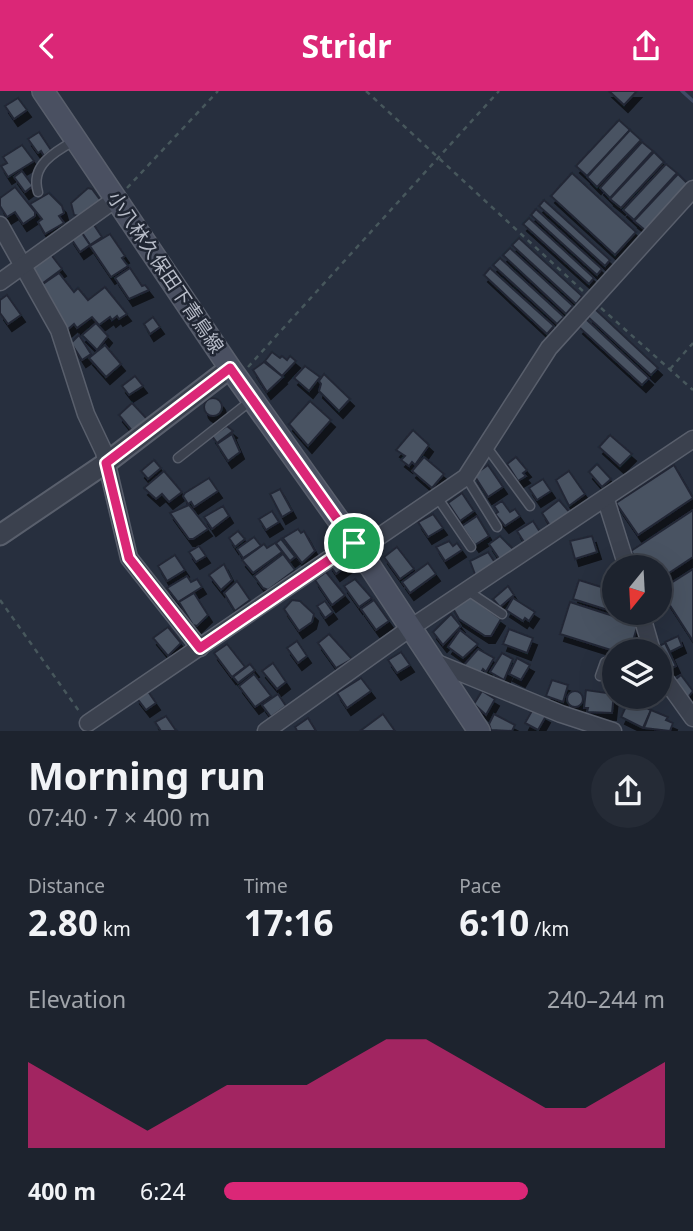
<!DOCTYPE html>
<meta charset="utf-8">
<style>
body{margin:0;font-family:"Noto Sans","Noto Sans JP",sans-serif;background:#252b36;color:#f1f3f6;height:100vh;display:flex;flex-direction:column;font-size:26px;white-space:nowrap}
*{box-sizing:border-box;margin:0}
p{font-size:23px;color:#a0a4aa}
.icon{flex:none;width:38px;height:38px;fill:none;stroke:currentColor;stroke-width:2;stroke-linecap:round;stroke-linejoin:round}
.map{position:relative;height:640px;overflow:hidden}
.side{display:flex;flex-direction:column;background:#1d232e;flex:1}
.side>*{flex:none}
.needle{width:46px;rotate:198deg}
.tools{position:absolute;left:602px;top:464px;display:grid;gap:14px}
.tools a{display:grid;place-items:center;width:70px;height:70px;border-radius:50%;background:#1d232e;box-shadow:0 7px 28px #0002,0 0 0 2px #3b404a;font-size:35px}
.pin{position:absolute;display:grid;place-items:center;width:60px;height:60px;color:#fff;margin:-30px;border:4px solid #fff;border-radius:50%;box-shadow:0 2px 7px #0007}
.round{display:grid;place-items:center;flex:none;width:74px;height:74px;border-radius:37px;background:#252b36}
.head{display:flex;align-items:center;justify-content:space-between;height:119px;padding:0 28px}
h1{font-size:38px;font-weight:700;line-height:52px}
.stats{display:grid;grid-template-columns:repeat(3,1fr);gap:10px;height:119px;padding:7px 28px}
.stats div{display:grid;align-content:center}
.stats b{font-size:35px;font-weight:700}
.stats small{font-size:19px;font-weight:400}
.stats p{font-size:19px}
.chart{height:196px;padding:14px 28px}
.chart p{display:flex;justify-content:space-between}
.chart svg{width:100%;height:126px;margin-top:7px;fill:#db2777;opacity:.7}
ul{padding:0 28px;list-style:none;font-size:23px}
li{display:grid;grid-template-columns:112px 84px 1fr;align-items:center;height:52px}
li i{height:18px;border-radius:9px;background:#db2777}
header{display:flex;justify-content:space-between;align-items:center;height:91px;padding:0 28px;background:#db2777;color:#fff;font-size:32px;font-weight:700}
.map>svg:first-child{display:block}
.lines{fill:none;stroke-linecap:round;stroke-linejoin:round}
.stream{stroke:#3f4b65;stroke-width:3.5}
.building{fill:#495262;stroke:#222835;stroke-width:2;filter:url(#shadow)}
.service-casing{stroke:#595f6c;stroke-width:11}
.minor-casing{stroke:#595f6c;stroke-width:19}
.tertiary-casing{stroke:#595f6c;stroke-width:23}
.secondary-casing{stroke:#595f6c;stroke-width:24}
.path{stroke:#47575c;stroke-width:2.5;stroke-dasharray:5 5;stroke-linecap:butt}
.service{stroke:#3b414e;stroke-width:8}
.minor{stroke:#3b414e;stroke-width:16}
.tertiary{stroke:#3b414e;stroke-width:19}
.secondary{stroke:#4a5061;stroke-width:21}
.route-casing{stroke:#fff;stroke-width:14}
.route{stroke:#db2777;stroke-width:9}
.labels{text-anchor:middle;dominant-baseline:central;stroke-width:5;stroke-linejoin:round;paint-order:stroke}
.street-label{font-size:19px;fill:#b8bdc9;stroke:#202633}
</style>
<header><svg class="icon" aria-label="back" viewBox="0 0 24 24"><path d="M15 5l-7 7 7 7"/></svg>Stridr<svg class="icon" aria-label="share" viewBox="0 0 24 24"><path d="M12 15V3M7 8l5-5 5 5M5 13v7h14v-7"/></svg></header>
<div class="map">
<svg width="693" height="640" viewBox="0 0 693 640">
<defs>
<filter id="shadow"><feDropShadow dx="4" dy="7" stdDeviation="0" flood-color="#0009"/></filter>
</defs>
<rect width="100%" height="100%" fill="#272f3e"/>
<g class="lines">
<!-- stream -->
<polyline class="stream" points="682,0 693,10"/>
</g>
<!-- building -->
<g class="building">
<polygon points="609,0 637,0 624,14"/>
<polygon points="18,7 27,19 14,28 5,15"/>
<polygon points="619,29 630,39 587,85 576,75"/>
<polygon points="630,39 641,49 597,96 587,86"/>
<polygon points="39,41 51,59 44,65 41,60 38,62 28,48"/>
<polygon points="642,51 653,60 610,107 600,97"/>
<polygon points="22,54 34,70 8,86 1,75 7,72 3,66"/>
<polygon points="654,61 664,71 621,117 610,108"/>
<polygon points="666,73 677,82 634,129 623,119"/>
<polygon points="22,80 33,95 25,101 14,86"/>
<polygon points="572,82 636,141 615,164 551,105"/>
<polygon points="678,83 688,93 645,139 634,130"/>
<polygon points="15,96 35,121 35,125 23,133 15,121 7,126 0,115 0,107"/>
<polygon points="88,97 92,98 101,110 79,125 74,124 71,112"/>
<polygon points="49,102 62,115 64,122 59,125 64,132 45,143 38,131 42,128 30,113"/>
<polygon points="544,109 610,169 605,175 539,115"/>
<polygon points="536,118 602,178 597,184 531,124"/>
<polygon points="529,127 594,187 589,193 523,133"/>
<polygon points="92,131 102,146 90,154 80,139"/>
<polygon points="80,139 90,154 80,161 70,146"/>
<polygon points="110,143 125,165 122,167 128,175 111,186 90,155"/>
<polygon points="519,147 582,205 576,213 512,154"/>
<polygon points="510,157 573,215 566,223 503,164"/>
<polygon points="49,161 62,178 39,195 29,175"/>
<polygon points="500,167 564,226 557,233 493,174"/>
<polygon points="130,177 142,195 145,194 149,199 129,208 115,187"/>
<polygon points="490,177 554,235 547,243 484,184"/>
<polygon points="59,182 74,201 78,197 88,209 105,196 127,223 119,228 117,225 112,229 110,226 99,234 92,226 77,237 74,233 65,241 40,195"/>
<polygon points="7,204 21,224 8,233 0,222 0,209"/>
<polygon points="595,218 658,277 651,284 588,226"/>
<polygon points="153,226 160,236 150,243 144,233"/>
<polygon points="586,228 649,287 642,294 579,236"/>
<polygon points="96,232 108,245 97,259 82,244"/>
<polygon points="79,244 91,263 82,269 71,252"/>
<polygon points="105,254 121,273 106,286 89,267"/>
<polygon points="272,261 280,267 282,265 287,269 290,265 296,270 282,285 265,270"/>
<polygon points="264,271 283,286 267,301 253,279"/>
<polygon points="305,275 320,286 309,300 294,287"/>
<polygon points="324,283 350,308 339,320 319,300 321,293 319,290"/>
<polygon points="135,285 143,295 129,304 122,295"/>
<circle cx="213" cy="316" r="9"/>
<polygon points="310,310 331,329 308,355 289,333"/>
<polygon points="132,312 147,328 133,341 119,324"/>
<polygon points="227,335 233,340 217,352 212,345"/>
<polygon points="413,339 429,354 415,374 412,371 409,375 401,369 405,365 396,359"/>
<polygon points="232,343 240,361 228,370 217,353"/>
<polygon points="610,344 632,363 620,375 599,356"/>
<polygon points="424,366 444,383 432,397 412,380"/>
<polygon points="516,366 527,379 523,382 526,385 518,390 507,373"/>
<polygon points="154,369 161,377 148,388 141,380"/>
<polygon points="597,373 611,388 602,396 589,381"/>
<polygon points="488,374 503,396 488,406 474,384"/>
<polygon points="674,374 693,407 638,444 616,412"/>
<polygon points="164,380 182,401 169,411 162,403 156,408 144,397"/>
<polygon points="569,380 585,403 569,415 556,389"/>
<polygon points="209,387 218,400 194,416 191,411 188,413 183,405 185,402"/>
<polygon points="543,388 551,400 537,409 529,397"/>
<polygon points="280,398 292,420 282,426 270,403"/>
<polygon points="462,402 474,420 460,430 448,412"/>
<polygon points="559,409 571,423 551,436 542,422"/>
<polygon points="502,410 510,421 515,418 520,425 505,435 495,423 498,421 494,415"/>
<polygon points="189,414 208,438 193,448 189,448 170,422"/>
<polygon points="223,415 229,425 212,438 204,426"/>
<polygon points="693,419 693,466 660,488 660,476 642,476 631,460"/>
<polygon points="272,420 279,431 266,439 259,428"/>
<polygon points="433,423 443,437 428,446 418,431"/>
<polygon points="477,425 489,445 475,454 462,435"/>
<polygon points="533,430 540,441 524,451 517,440"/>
<polygon points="298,438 301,442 304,440 315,460 302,472 283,447"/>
<polygon points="238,440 245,448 235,456 229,447"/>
<polygon points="500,445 514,459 500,469 489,453"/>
<polygon points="592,445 597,461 575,468 570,450"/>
<polygon points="254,446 261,455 243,467 237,458"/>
<polygon points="281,448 295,466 290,470 276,452"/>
<polygon points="449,450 453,455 457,452 462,459 445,470 436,456"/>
<polygon points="275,452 282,461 253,482 242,469 264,453 267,457"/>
<polygon points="199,455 206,465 196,471 189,461"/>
<polygon points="397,456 414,478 400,488 384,466"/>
<polygon points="488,461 496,473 476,486 470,470"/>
<polygon points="343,462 351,472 336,483 329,473"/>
<polygon points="283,463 295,479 268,499 263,497 254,485"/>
<polygon points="175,464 185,479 167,490 158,475"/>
<polygon points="428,472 436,483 410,502 402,491"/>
<polygon points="224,473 232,489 221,499 209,484"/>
<polygon points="693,478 693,550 660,499"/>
<polygon points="326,481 345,504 332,514 315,489"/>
<polygon points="187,485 191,491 197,488 202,496 178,511 167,497"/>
<polygon points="355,488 372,507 359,516 344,495"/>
<polygon points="579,489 614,500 614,521 573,508"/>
<polygon points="237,490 250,509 235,520 224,502"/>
<polygon points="508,495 514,504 500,516 493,508"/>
<polygon points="194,502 208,524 197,535 193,534 179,511"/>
<polygon points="466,503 501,528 491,545 485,545 459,528 451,514"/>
<polygon points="513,507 535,521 529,530 525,527 523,530 506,519"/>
<polygon points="292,509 300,510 314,523 312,531 299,540 284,518"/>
<polygon points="374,509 389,530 376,539 361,518"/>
<polygon points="325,510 333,521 325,527 317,515"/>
<polygon points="570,511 638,533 630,560 614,560 560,543"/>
<polygon points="451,523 461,535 443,554 433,541"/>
<polygon points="168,536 181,552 168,565 153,547"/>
<polygon points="509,538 533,547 527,562 503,553"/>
<polygon points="460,539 478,553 463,567 448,556"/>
<polygon points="329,543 352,568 336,577 318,552"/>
<polygon points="678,545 682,555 670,561 665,551"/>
<polygon points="297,550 307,565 298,572 287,557"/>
<polygon points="665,552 676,575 668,579 657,556"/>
<polygon points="227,553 245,576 232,586 214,562"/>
<polygon points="478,558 494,567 486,581 483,578 480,583 464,574"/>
<polygon points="401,561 410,574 397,582 388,569"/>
<polygon points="502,562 513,568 504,589 490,581"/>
<polygon points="517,567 530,574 521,589 509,583"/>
<polygon points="273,572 286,591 277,598 262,580"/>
<polygon points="250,573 255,579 238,592 233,586"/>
<polygon points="254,583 271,605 255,616 239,595"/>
<polygon points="681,584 693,600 685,610 671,592"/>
<polygon points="361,587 371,600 347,617 337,602"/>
<polygon points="552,589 568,594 563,611 546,605"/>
<polygon points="147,599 156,612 146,619 136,606"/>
<polygon points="586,599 614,603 612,622 587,621 588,617 584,617"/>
<circle cx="575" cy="608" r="8"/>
<polygon points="482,600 495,608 486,624 474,613"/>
<polygon points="278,603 286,615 271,626 262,614"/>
<polygon points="629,609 651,619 643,637 621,626"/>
<polygon points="533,618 546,625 538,639 525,632"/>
<polygon points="651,619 668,626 666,629 673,632 670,640 644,637"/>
<polygon points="383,623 395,640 360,640"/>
<polygon points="494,623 515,634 512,640 491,639 489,633"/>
<polygon points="166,625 175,638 177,640 161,640 155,631"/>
<polygon points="308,627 316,640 297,640 295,636"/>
</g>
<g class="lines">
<defs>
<g id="service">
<path d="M38,101C30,75 54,61 74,50"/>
<polyline points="486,355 530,415"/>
<polyline points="178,367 253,308"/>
<polyline points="466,386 497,436"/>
<polyline points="437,406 471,456"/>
<polyline points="468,500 502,523"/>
<polyline points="600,585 605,571 614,569"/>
</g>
<g id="minor">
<polyline points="0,134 59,239 86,323 104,361 129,467 200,557"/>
<polyline points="0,191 117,107"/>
<polyline points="606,409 627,476"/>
<polyline points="358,460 466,386 549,257 693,98"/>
<polyline points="641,522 652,560"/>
<polyline points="432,570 561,623 613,640"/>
<polyline points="660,581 693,627"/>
<polyline points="88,632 354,451"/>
<polyline points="266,640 409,538 693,348"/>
</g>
<polyline id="tertiary" points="0,444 106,372 230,277"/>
<polyline id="secondary" points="43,0 230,277 354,451 479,640"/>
</defs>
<!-- service casing -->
<use href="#service" class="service-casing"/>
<!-- minor casing -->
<use href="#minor" class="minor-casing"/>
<!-- tertiary casing -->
<use href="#tertiary" class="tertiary-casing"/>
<!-- secondary casing -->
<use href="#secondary" class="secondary-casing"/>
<!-- path -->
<g class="path">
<polyline points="366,0 584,201"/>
<polyline points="127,97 218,0"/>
<polyline points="601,217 693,299"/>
<polyline points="248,276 499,0"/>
<polyline points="670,278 693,252"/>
<polyline points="0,509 79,620"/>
</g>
<!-- service -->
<use href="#service" class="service"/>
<!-- minor -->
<use href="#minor" class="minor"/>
<!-- tertiary -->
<use href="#tertiary" class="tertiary"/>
<!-- secondary -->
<use href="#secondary" class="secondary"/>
</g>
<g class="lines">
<defs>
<polygon id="route" points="230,277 354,452 200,557 129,467 106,372"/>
</defs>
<!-- route casing -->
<use href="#route" class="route-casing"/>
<!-- route -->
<use href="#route" class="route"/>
</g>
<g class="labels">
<!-- street labels -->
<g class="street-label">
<text transform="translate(166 181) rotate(56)">小八林久保田下青鳥線</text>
</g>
</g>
</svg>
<div class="tools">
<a><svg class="needle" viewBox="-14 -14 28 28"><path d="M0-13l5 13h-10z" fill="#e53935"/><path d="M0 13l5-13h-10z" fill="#a0a4aa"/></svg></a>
<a><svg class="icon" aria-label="layers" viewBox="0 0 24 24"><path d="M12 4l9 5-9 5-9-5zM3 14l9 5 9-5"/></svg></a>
</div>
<div class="pin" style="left:354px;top:452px;background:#1e9e55"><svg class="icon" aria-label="arrive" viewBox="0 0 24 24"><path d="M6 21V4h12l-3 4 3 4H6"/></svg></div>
</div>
<section class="side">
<div class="head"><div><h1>Morning run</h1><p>07:40 · 7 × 400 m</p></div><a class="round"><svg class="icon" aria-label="share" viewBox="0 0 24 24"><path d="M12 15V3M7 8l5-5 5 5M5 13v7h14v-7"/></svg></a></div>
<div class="stats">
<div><p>Distance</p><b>2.80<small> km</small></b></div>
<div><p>Time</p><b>17:16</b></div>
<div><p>Pace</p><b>6:10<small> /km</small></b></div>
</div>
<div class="chart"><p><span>Elevation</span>240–244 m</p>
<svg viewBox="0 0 160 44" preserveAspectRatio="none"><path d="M0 44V14L10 22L20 30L30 38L40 30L50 22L60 22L70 22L80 14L90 6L100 6L110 14L120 22L130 30L140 30L150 22L160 14V44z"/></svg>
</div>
<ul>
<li><b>400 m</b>6:24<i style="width:69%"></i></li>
</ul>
</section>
